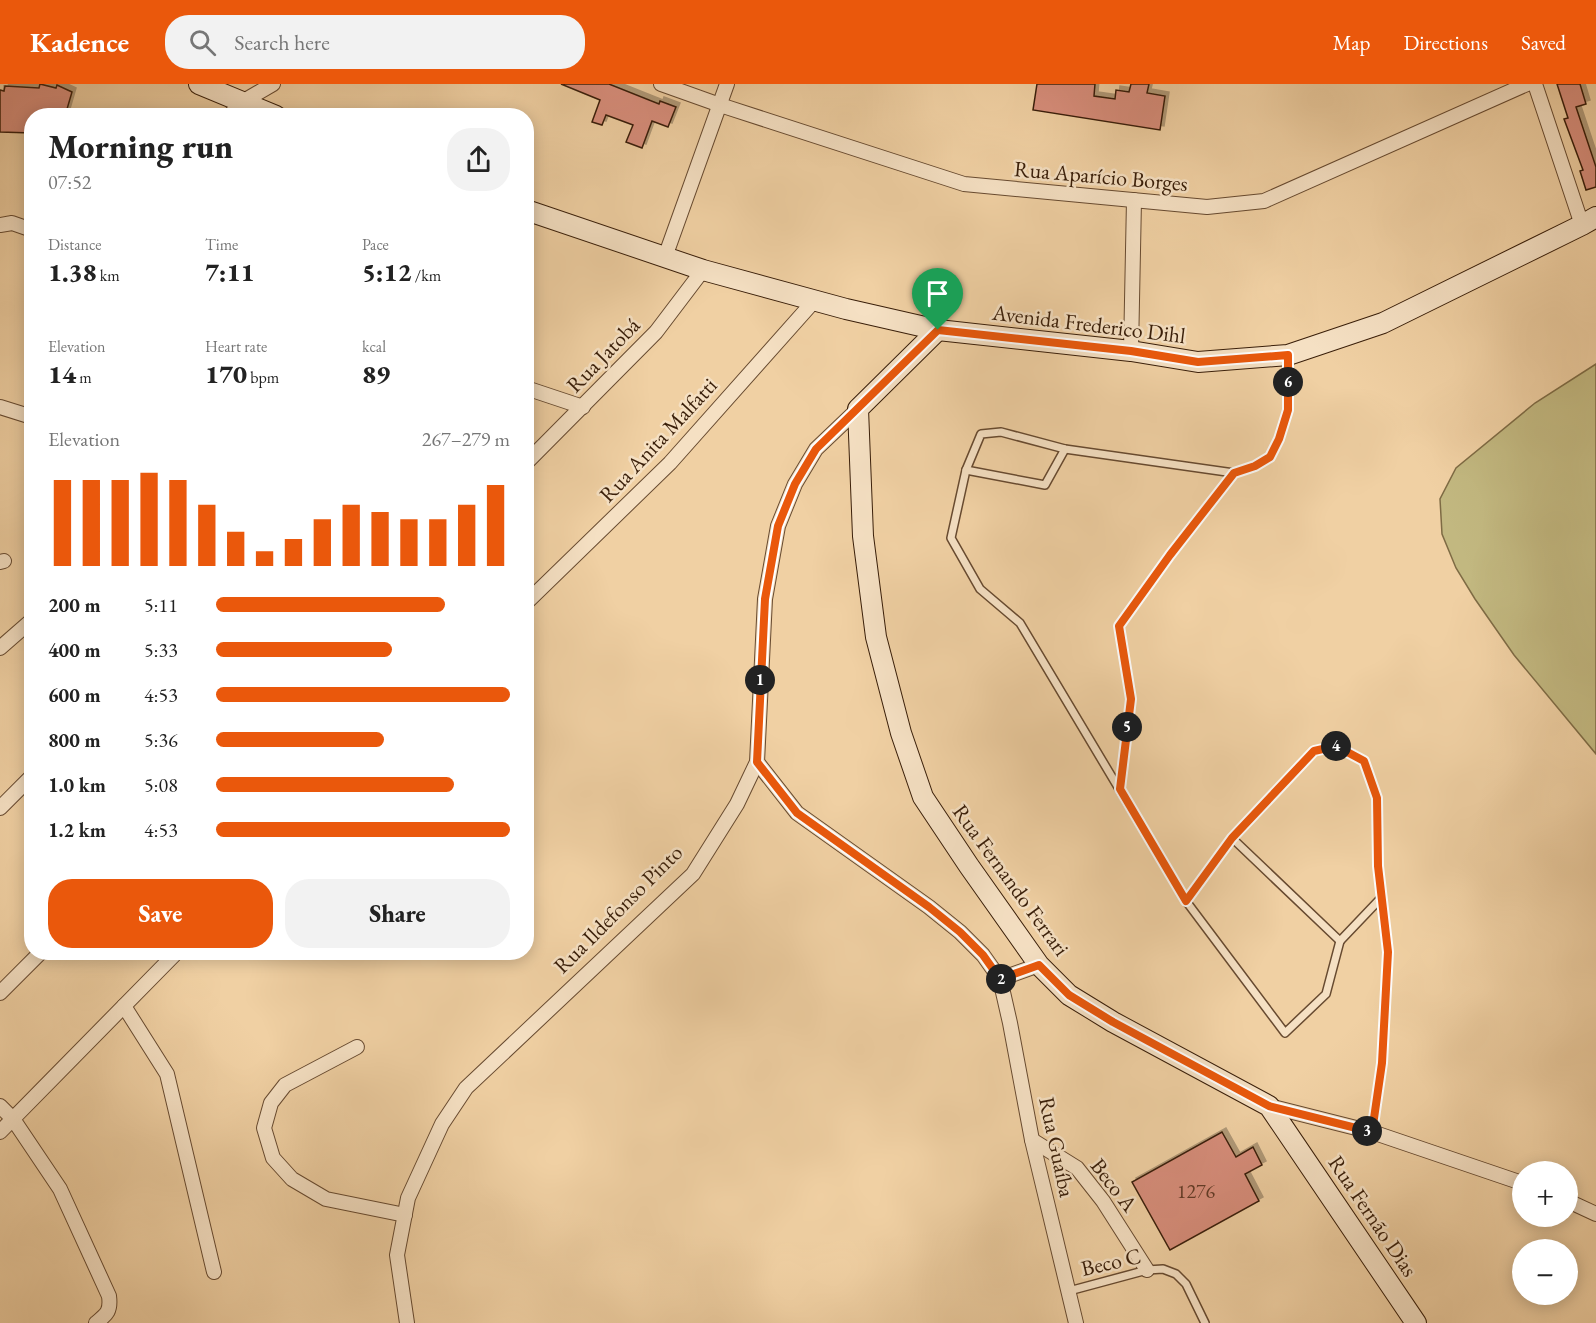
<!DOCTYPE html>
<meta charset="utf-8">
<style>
body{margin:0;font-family:"EB Garamond",serif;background:#f2f2f2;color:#222;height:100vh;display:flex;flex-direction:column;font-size:22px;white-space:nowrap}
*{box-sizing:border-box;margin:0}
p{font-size:20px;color:#767676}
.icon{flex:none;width:33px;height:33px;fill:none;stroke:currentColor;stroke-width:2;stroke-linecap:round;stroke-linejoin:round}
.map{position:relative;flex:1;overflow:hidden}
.details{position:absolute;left:24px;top:24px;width:510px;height:852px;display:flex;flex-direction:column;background:#fff;border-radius:24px;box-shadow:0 3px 15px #0003}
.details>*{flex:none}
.fabs{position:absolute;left:1512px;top:1077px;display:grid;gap:12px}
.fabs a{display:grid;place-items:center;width:66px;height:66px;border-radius:50%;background:#fff;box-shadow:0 3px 15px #0003;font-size:30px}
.pin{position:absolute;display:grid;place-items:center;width:51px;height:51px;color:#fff;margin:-62px -26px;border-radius:50% 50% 50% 0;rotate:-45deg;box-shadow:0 0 6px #0007}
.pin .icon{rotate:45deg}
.km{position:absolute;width:30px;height:30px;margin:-15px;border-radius:50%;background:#222;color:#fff;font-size:16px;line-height:30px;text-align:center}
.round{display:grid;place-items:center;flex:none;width:63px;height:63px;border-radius:24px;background:#f2f2f2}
.summary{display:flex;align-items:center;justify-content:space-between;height:102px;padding:0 24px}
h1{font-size:33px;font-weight:800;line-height:45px}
.stats{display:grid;grid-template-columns:repeat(3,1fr);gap:9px;height:102px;padding:6px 24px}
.stats div{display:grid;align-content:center}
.stats b{font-size:26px;font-weight:800}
.stats small{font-size:16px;font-weight:400}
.stats p{font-size:16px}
.chart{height:168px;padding:12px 24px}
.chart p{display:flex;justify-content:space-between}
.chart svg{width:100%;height:108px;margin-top:6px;stroke:#ea580c;stroke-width:6}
.action{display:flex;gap:12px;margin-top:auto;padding:12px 24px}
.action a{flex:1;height:69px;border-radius:24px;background:#ea580c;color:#fff;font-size:24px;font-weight:800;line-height:69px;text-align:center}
.action a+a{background:#f2f2f2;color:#222}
ul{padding:0 24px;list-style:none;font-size:20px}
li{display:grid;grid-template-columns:96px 72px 1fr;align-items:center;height:45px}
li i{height:15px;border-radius:8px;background:#ea580c}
header{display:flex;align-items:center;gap:36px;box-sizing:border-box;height:84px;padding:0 30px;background:#ea580c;color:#fff}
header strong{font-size:28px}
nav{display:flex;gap:33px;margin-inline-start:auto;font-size:21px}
.search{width:420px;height:54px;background:#f2f2f2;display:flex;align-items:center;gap:15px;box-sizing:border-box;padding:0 21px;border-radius:24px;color:#767676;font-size:22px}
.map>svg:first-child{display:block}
.green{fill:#c2b880;stroke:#7e6b44;stroke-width:1.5}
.building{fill:#d88e7b;stroke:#391e09;stroke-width:1.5;filter:url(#shadow)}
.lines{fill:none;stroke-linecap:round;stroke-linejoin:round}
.lane-casing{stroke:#674a30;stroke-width:10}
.street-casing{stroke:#674a30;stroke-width:16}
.secondary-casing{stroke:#391e09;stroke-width:22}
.lane{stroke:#f5e0c3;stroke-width:7}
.street{stroke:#f5e0c3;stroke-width:14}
.secondary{stroke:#f5e0c3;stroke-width:20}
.route-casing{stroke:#fff;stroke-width:12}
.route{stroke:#ea580c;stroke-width:8}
.labels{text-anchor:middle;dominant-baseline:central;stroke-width:5;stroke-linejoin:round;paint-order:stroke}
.number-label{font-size:20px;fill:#613a26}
.street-label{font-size:22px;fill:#391e09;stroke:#f5e0c3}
</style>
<header>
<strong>Kadence</strong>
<div class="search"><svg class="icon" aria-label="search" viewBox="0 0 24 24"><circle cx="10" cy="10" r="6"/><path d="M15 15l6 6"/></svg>Search here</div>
<nav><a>Map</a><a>Directions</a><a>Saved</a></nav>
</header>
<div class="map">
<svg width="1596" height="1239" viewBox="0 0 1596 1239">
<defs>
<filter id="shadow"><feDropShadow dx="4" dy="-4" stdDeviation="0" flood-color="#0004"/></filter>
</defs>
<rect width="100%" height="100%" fill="#f0d0a3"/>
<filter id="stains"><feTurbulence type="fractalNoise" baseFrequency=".00333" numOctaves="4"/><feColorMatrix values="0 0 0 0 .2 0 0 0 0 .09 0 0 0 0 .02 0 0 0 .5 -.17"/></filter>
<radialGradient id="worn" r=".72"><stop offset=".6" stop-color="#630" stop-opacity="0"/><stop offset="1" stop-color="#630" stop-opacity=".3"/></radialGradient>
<!-- green -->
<polygon class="green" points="1596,280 1596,670 1514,571 1475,515 1456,484 1442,450 1440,415 1456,384 1535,319"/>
<!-- building -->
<g class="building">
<polygon points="40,0 56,4 57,1 72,8 65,32 32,32 32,49 0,48 0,6 4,7 5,2 39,4"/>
<polygon points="561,0 609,0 659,20 660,17 676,23 668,43 652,37 642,64 626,58 633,41 606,31 602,41 592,38 600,16"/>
<polygon points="1037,0 1095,0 1094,12 1115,15 1116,6 1129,8 1131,0 1149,0 1147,9 1165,12 1160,46 1033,26"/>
<polygon points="1557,0 1580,0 1586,20 1576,23 1596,83 1596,103 1586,106 1580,87 1583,86 1564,35 1568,34"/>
<polygon points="1222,1048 1236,1073 1253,1063 1262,1081 1245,1090 1259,1117 1170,1166 1132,1098"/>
</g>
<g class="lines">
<defs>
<g id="lane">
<polyline points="1288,274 1288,326 1279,355 1270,373 1255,382 1234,389 1065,365 1001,348 981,350 966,386 951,454 980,505 1020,539 1186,817 1285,949 1326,910 1340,857"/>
<polyline points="966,386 1045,401 1065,365"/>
<polyline points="1120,705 1131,615 1119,542 1170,471 1234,389"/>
<polyline points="1232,754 1340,857 1381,814"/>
<polyline points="1186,817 1232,754 1314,667 1337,661 1364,677 1377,714 1378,782 1388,868 1382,979 1372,1048"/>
<polyline points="1069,1207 1147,1186 1163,1185 1176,1190 1186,1200 1205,1239"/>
</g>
<g id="street">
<polyline points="661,0 720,21 964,100 1207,123 1264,117 1527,0"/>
<polyline points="1535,0 1582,141"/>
<polyline points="229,32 242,18 273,0"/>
<polyline points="0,141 12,139 32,146"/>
<polyline points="665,173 727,0"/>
<polyline points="1131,267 1134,116"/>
<polyline points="526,304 583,323"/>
<polyline points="0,323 32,333"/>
<polyline points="526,379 656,248 703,186"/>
<polyline points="0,478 4,477"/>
<polyline points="526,519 670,379 814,217"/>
<polyline points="0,564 32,536"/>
<polyline points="757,678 797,729 929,823 960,848 983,871 1000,895 1010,939 1032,1056 1076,1239"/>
<polyline points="0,724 32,692"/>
<polyline points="1000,895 1039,881"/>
<polyline points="0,909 41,868"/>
<polyline points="124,922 167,990 214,1188"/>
<polyline points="357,963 285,1001 271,1019 264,1044 273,1074 292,1095 326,1115 405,1131"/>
<path d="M0,1022L13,1035L60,1105L109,1212C111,1227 107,1230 96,1239"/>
<polyline points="1269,1022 1372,1048 1522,1099"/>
<polyline points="0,1048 177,868"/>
<polyline points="1032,1056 1077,1084 1103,1117 1147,1186"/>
<polyline points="1568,1117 1596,1130"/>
<polyline points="407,1239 397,1171 408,1114 442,1040 466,1004 693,790 737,720 757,678 765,515 778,442 795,400 816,365 858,325"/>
</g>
<g id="secondary">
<polyline points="199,0 276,32"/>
<polyline points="526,126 703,186 846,225 938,246 1131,267 1198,278 1288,271 1383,239 1582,141 1596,133"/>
<polyline points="938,246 858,325 863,452 876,553 901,649 923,713 969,782 1039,881 1069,911 1113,938 1269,1022 1416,1239"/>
</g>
</defs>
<!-- lane casing -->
<use href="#lane" class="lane-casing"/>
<!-- street casing -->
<use href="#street" class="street-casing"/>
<!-- secondary casing -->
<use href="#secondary" class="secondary-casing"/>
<!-- lane -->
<use href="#lane" class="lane"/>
<!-- street -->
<use href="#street" class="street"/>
<!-- secondary -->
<use href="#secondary" class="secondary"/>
</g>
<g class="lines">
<defs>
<polygon id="route" points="938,246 1131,267 1198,278 1288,271 1288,326 1279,355 1270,373 1255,382 1234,389 1170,471 1119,542 1131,615 1120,705 1186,817 1232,754 1314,667 1336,662 1364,677 1377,714 1378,782 1388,868 1382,979 1372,1048 1269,1022 1113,938 1069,911 1039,881 1000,895 983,871 960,848 929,823 797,729 757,678 765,515 778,442 795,400 816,365"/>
</defs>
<!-- route casing -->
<use href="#route" class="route-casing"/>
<!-- route -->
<use href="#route" class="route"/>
</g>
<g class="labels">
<!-- number labels -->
<g class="number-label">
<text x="1196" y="1107">1276</text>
</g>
<!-- street labels -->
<g class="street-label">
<text transform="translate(1101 92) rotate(5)">Rua Aparício Borges</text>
<text transform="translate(1089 240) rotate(7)">Avenida Frederico Dihl</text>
<text transform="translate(603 271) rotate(-46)">Rua Jatobá</text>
<text transform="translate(658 356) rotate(-47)">Rua Anita Malfatti</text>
<text transform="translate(1011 796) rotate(54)">Rua Fernando Ferrari</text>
<text transform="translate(618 825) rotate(-45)">Rua Ildefonso Pinto</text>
<text transform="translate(1057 1063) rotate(78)">Rua Guaíba</text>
<text transform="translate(1114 1101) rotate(52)">Beco A</text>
<text transform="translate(1373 1132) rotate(56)">Rua Fernão Dias</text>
<text transform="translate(1111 1178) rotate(-13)">Beco C</text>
</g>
</g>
<rect width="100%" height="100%" filter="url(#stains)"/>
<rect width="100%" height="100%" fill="url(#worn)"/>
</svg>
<div class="fabs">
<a>+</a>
<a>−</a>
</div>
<div class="pin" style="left:938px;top:246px;background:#1e9e55"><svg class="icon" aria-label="arrive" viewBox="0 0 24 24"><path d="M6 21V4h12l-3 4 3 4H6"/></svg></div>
<b class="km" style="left:760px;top:596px">1</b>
<b class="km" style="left:1001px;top:895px">2</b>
<b class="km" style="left:1367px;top:1047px">3</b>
<b class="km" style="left:1336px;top:662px">4</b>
<b class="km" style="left:1127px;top:643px">5</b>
<b class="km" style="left:1288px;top:298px">6</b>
<section class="details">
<div class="summary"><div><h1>Morning run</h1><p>07:52</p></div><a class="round"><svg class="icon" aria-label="share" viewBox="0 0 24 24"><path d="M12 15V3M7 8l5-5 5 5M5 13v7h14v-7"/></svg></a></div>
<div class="stats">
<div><p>Distance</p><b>1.38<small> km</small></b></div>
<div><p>Time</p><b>7:11</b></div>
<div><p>Pace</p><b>5:12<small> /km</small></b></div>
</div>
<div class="stats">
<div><p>Elevation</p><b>14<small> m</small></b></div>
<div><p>Heart rate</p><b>170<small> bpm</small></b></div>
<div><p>kcal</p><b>89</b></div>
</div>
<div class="chart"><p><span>Elevation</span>267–279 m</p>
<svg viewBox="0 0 160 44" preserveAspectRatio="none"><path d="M5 44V9M15 44V9M25 44V9M35 44V6M45 44V9M55 44V19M65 44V30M75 44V38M85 44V33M95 44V25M105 44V19M115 44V22M125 44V25M135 44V25M145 44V19M155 44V11"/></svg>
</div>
<ul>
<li><b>200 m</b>5:11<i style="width:78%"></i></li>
<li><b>400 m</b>5:33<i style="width:60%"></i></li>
<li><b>600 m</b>4:53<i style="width:100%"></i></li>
<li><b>800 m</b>5:36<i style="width:57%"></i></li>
<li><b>1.0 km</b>5:08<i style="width:81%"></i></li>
<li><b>1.2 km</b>4:53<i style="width:100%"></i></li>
</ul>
<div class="action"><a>Save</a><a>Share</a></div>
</section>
</div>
